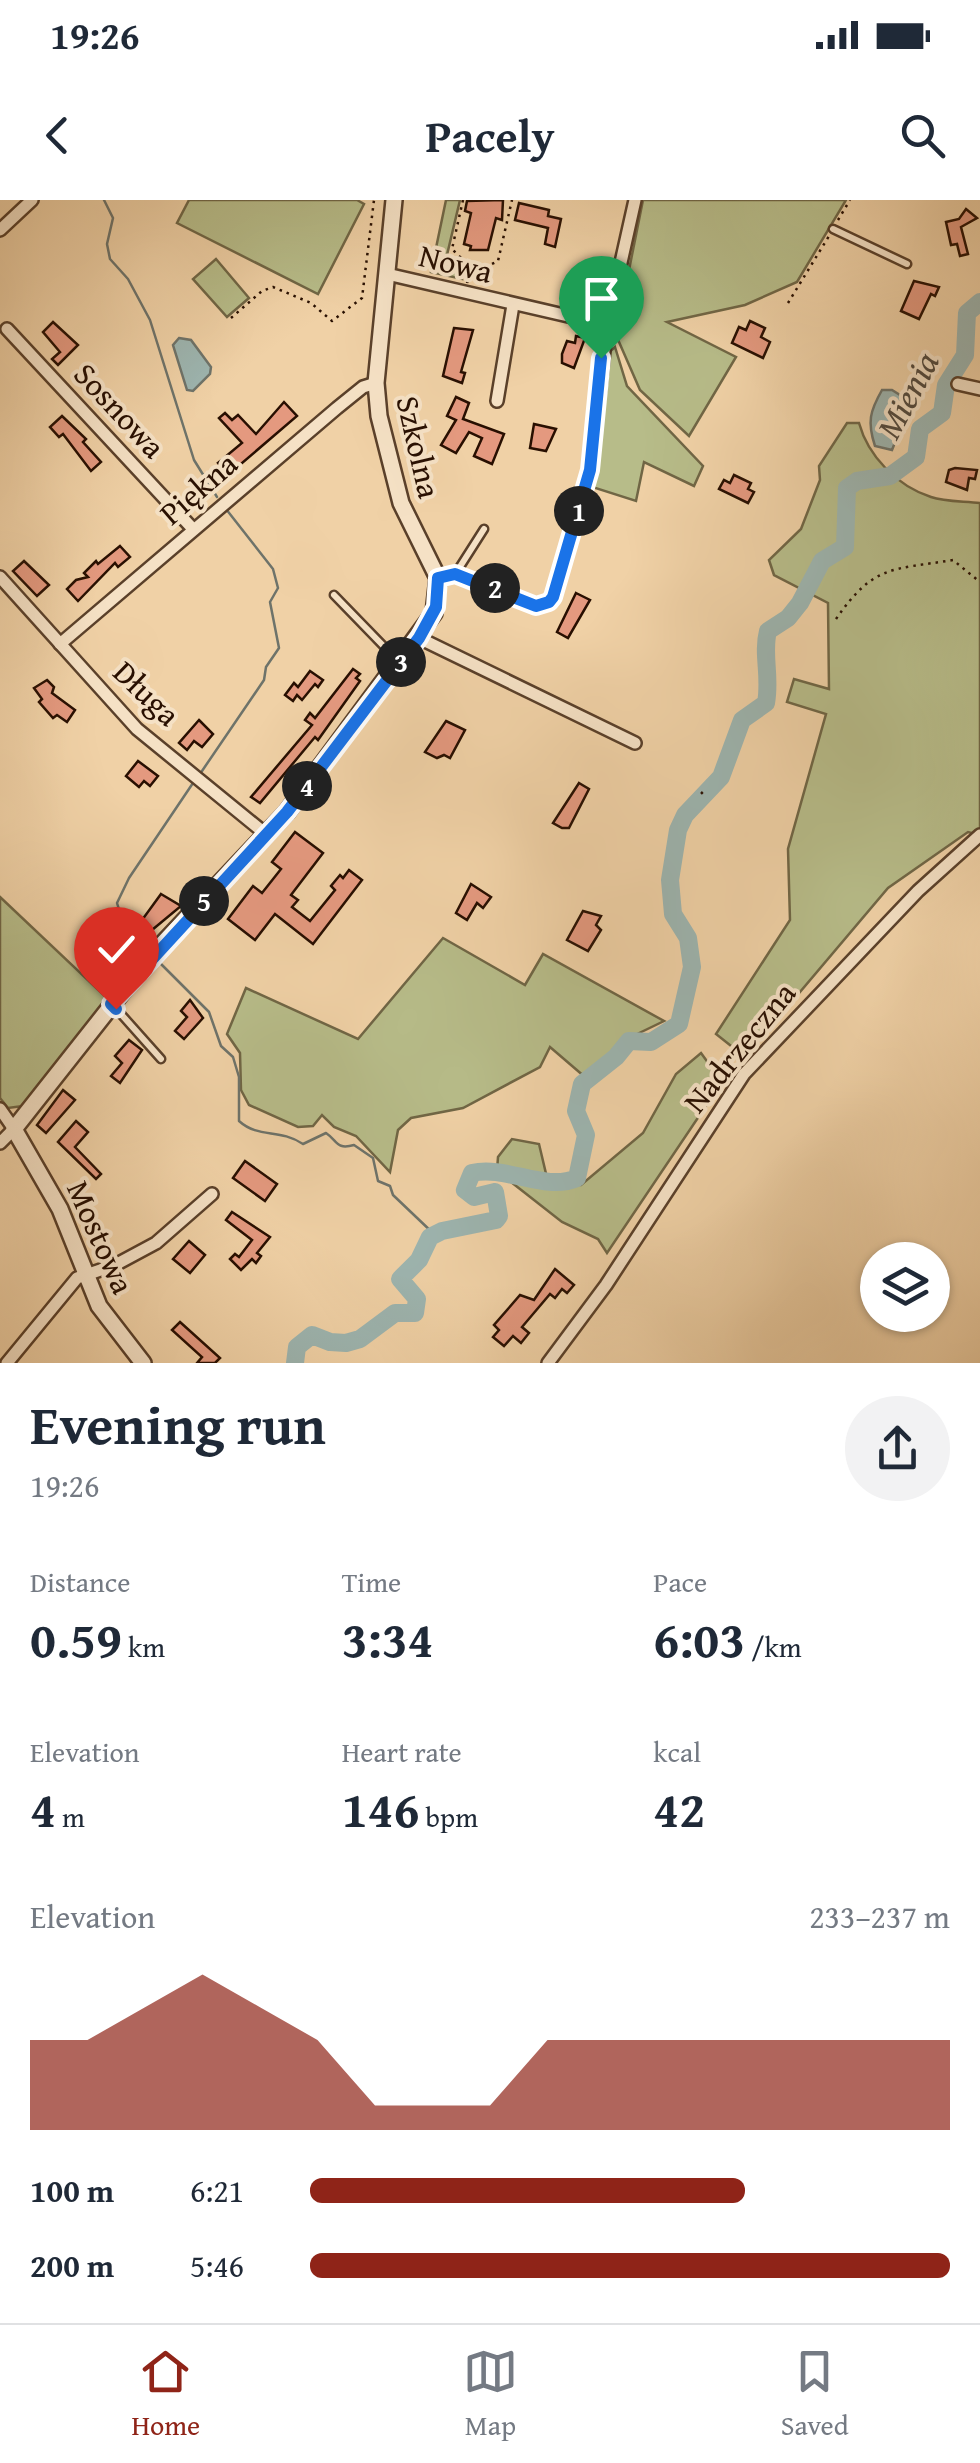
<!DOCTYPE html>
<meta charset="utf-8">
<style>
body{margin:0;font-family:"Gentium Book Plus",serif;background:#f2f2f3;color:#1f2937;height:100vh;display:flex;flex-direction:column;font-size:38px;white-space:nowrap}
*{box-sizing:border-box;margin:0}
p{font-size:32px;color:#747a83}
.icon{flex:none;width:55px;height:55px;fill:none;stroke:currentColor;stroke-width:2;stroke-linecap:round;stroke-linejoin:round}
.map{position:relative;height:1163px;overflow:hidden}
.side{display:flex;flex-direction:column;background:#fff;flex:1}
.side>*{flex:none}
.controls{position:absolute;left:860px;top:1042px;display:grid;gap:20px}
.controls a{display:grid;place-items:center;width:90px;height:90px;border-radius:50%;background:#fff;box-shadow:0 2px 8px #0004;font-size:50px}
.pin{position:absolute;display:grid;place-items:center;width:85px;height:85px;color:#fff;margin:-102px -42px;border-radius:50% 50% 50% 0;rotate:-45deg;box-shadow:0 0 10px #0007}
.pin .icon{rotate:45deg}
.km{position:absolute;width:50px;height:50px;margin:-25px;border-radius:50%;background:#222;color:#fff;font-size:28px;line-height:50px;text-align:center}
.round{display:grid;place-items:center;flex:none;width:105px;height:105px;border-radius:52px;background:#f2f2f3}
.headline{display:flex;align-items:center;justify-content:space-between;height:170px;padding:0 30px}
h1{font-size:55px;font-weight:700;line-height:75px}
.stats{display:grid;grid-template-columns:repeat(3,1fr);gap:15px;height:170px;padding:10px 30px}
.stats div{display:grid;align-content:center}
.stats b{font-size:50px;font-weight:700}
.stats small{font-size:28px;font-weight:400}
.stats p{font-size:28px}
.chart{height:280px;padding:20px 30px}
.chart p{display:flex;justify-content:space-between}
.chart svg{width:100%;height:180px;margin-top:10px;fill:#8f2418;opacity:.7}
ul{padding:0 30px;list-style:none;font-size:32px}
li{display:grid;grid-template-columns:160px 120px 1fr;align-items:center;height:75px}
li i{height:25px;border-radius:12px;background:#8f2418}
.status{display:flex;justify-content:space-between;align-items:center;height:70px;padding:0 50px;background:#fff;direction:ltr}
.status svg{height:28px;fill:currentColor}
header{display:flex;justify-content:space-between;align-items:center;height:130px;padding:0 30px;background:#fff;font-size:45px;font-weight:700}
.tab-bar{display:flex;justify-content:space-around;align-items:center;height:140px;border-top:2px solid #e0e1e3;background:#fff;font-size:28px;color:#747a83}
.tab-bar a{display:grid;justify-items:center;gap:5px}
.tab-bar .current{color:#8f2418}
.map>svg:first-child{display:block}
.green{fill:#b7bc89;stroke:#706645;stroke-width:2.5}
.water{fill:#9db5b0;stroke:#6e736a;stroke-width:2.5}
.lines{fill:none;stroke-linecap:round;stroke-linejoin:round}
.stream{stroke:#6e736a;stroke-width:2.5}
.river{stroke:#9db5b0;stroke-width:18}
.building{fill:#e4997f;stroke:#280f01;stroke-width:2.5}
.service-casing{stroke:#5a402a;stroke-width:11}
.minor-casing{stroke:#5a402a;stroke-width:16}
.tertiary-casing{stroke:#5a402a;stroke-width:20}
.path{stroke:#280f01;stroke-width:2.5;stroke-dasharray:2.5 5;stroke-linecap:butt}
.service{stroke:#f5e1c5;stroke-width:6}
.minor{stroke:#f5e1c5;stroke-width:11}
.tertiary{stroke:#f5e1c5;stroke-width:15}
.route-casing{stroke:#fff;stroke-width:20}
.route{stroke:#1a73e8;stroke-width:12}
.labels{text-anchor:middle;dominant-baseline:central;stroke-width:8;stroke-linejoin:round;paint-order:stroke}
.street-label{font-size:32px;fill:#280f01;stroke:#f5e1c5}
.water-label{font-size:35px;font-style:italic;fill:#51493e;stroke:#f5e1c5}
</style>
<div class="status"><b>19:26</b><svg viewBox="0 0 49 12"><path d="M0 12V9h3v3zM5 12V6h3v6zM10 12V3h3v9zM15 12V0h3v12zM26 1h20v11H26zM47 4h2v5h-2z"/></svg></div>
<header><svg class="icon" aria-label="back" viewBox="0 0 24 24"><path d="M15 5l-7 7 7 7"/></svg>Pacely<svg class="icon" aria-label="search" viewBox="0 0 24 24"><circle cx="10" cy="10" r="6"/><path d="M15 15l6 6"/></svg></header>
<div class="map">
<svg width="980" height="1163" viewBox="0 0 980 1163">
<rect width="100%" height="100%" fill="#f0d1a6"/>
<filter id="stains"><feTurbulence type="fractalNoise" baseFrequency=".002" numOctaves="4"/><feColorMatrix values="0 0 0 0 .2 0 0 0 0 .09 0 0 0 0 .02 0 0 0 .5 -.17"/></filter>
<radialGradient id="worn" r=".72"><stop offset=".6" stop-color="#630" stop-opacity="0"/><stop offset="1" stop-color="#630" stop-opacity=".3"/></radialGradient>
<!-- green -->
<g class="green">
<polygon points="189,0 357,0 364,4 318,94 177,23"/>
<polygon points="446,0 460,0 447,55 461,70 462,79 431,72"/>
<polygon points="643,0 846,0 797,82 745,105 667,122 736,157 689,236 640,190 616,135"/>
<polygon points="216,59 249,98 227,117 193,79"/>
<polygon points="615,147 627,186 703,266 694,286 644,262 636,301 589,286 608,153"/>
<path d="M847,223H859C868,256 897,286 931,297C945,302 965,301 980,303V635L968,632L888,688L745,857L716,834L790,720L788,649L826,514L787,502L794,479L829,489L828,403L774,375L769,360L801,329L820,280L819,266Z"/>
<polygon points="0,697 108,799 23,906 8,908 0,898"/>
<polygon points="443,738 525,785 543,754 664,821 629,838 585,877 550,847 540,867 463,908 411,918 398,930 390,972 356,936 334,927 322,915 313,926 298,927 249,905 241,890 240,853 227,834 246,788 358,839"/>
<polygon points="701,853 722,882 607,1053 598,1039 562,1022 497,971 498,957 512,939 539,944 548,982 581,985 643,933 676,874"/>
</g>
<!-- water -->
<g class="water">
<polygon points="179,138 191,140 211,167 210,174 193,191 187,190 173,145"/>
<path d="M882,190H892L911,202L892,250L875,246C867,222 870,211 882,190Z"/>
</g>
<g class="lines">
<!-- stream -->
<g class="stream">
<polyline points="104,0 113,18 107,44 110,59 128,79 150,120 194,260 217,297"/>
<polyline points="202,571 264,480 266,467 279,448 270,402 278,388 273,369 226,309"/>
<polyline points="144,750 122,719 117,703 129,678 193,583"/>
<path d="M159,762L209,812L221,846L233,857L239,877V921C259,939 279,928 303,944L326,933C338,941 336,950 354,945L373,958L378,981L390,986L393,995L435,1035"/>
</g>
<!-- river -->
<path class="river" d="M295,1163L297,1147L312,1135L330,1142L346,1143L360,1139L395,1113H415L417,1099L400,1079L419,1060L430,1037L442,1031L496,1020L499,1016L495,992L474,997L465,990L472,973C506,965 545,992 577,978L586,935L576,911L582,884L616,857L629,841L651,842L679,824L692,767L688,738L673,714L670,680L678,630L685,615L721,577L742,520L766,503C771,476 762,454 768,431L788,418L800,403L822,361L845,347L847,288L857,281L890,276L916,257L920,229L942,213L946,185L965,155L967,113L980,102"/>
</g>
<!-- building -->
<g class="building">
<polygon points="503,0 502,20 496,18 488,50 470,50 471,46 464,44 471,13 465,11 467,1"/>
<polygon points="519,3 549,10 548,16 561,19 555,47 545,44 548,28 515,20"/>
<polygon points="966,9 977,18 961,27 968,54 960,56 957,44 951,45 946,22 959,19"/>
<polygon points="914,81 939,87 935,96 931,94 919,119 901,111"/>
<polygon points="750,121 765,128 761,137 770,142 763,158 732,143 739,127 746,130"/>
<polygon points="53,122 78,145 58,165 52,159 60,152 43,132"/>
<polygon points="454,128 473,130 461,172 465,173 462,183 443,176"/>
<polygon points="576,136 585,138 574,168 562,163 562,154 567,141 575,143"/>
<polygon points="456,197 469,203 463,219 504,234 492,264 474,256 482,238 469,232 456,253 441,245 456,220 447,216"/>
<polygon points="284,202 297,216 228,275 218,263 242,243 219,218 225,213 232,220 238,215 256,234"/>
<polygon points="62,216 86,239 83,242 101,262 91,271 63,234 59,237 50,227"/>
<polygon points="534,224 556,229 546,251 530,248"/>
<polygon points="955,268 977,270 975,279 969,278 967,290 946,282 949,270"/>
<polygon points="734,275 751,283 748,289 754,292 748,303 719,289 724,280 730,283"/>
<polygon points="120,346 130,357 118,367 115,363 78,401 67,389 76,380 88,377 84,373 96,361 98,364"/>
<polygon points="24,361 49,385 37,396 13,371"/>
<polygon points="576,393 590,400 568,438 557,432"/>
<polygon points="353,469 360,474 356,478 360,481 318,540 315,537 260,603 251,597 312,525 305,520 310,513 315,518"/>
<polygon points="310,471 323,480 318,487 315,484 302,500 297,495 293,501 285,495 294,483 298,487"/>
<polygon points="47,480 54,487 52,493 75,510 67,522 57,515 53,518 39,502 42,499 34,488"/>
<polygon points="199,520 213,534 202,547 194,541 187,550 179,543"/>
<polygon points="446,521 465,530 450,558 444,555 437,558 425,552"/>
<polygon points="138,561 158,576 150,586 144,581 139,587 126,576"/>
<polygon points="579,583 589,589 569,628 562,628 553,623"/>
<polygon points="295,632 323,653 291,695 298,700 292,707 310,721 335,690 331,686 340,675 343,678 349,670 362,680 313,744 275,714 255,740 228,719 253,686 262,693 281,669 272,662"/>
<polygon points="471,684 491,697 483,708 477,703 467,720 456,713"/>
<polygon points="161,694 181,706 152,730 142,720"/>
<polygon points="583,711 601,716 596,725 601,730 588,751 567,740"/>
<polygon points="190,800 203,818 184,839 175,831 187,817 181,811"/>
<polygon points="129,840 142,850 120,883 111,876 122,863 115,856"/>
<polygon points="63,890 75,900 46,933 37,925"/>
<polygon points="76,921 88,932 75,947 101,974 96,979 58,942"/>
<polygon points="245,961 277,984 265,1001 233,978"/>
<polygon points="232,1012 270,1037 257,1053 261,1056 256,1063 252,1059 241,1070 230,1059 235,1054 239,1057 252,1040 226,1020"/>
<polygon points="189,1041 205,1055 190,1073 173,1059"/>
<polygon points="555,1069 574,1085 567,1093 562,1089 555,1098 550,1094 522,1127 529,1133 521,1143 513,1136 504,1146 493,1137 499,1130 494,1125 520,1095 534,1100"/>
<polygon points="180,1122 220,1158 215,1163 197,1163 202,1157 172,1130"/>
</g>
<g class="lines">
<defs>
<g id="service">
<polyline points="833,29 907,64"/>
<polyline points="456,373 484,329"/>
<polyline points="334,395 399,462"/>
<polyline points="112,804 161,859"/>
</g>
<g id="minor">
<polyline points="0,30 32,0"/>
<polyline points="387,74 607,125 635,0"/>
<polyline points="7,129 193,329"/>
<polyline points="958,184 980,189"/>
<polyline points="497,201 513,105"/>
<polyline points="0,377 137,529 267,635"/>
<polyline points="438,378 455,374 536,405 549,403 553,397 590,270 607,125"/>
<polyline points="419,438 635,543"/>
<polyline points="60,444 337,208 363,187 376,183"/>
<polyline points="0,909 14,929 0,943"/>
<polyline points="7,1163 77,1078 115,1065 156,1043 212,994"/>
<polyline points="548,1163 606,1085 744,874 918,691 980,635"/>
</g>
<polyline id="tertiary" points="143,1163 99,1106 60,1009 14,929 149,758 287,612 434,413 438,378 401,303 379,216 376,183 394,0"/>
</defs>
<!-- service casing -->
<use href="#service" class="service-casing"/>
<!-- minor casing -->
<use href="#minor" class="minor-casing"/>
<!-- tertiary casing -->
<use href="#tertiary" class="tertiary-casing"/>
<!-- path -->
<g class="path">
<polyline points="463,0 452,49 465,62 484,68 498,61 512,0"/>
<polyline points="838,20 850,0"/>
<polyline points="467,83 472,67"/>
<polyline points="788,103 829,36"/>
<polyline points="231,118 262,91 273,87 311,103 332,121 362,98 374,0"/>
<path d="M836,419C874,364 892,370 953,360L980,382"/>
<polyline points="701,592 706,597"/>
</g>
<!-- service -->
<use href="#service" class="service"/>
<!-- minor -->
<use href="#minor" class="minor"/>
<!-- tertiary -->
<use href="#tertiary" class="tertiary"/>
</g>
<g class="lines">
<defs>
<polyline id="route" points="116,809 111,804 287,612 419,438 436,407 438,378 455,374 536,406 549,402 553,397 590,270 601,158"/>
</defs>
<!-- route casing -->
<use href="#route" class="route-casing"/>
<!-- route -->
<use href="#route" class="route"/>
</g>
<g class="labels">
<!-- street labels -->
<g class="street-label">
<text transform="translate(456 63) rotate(14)">Nowa</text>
<text transform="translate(120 210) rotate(47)">Sosnowa</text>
<text transform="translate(419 247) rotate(77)">Szkolna</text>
<text transform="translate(198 288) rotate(-41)">Piękna</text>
<text transform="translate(147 493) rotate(44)">Długa</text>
<text transform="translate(739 847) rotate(-51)">Nadrzeczna</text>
<text transform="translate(101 1037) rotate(66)">Mostowa</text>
</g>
<!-- water labels -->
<g class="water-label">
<text transform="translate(907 195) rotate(-62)">Mienia</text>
</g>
</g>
<rect width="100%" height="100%" filter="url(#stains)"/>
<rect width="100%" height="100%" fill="url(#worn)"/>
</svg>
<div class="controls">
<a><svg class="icon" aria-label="layers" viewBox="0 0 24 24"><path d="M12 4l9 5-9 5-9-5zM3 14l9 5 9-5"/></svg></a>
</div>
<div class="pin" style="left:601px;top:158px;background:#1e9e55"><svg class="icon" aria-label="arrive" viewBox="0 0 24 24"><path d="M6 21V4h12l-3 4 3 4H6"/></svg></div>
<div class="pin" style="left:116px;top:809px;background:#d93025"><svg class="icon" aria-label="check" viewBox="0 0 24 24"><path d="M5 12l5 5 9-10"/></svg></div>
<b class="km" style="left:579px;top:311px">1</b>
<b class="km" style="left:495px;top:388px">2</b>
<b class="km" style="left:401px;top:462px">3</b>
<b class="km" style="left:307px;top:586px">4</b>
<b class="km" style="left:204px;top:701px">5</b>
</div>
<section class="side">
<div class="headline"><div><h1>Evening run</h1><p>19:26</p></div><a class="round"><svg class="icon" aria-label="share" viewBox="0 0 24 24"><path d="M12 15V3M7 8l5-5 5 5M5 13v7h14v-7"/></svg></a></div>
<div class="stats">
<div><p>Distance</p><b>0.59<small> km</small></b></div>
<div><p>Time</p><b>3:34</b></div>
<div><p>Pace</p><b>6:03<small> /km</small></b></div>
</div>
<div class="stats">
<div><p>Elevation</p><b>4<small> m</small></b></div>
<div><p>Heart rate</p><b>146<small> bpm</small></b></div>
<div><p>kcal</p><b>42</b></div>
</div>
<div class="chart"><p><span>Elevation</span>233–237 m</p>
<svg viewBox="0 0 160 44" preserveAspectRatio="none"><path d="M0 44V22L10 22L20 14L30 6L40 14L50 22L60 38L70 38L80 38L90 22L100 22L110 22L120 22L130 22L140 22L150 22L160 22V44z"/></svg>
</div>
<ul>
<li><b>100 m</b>6:21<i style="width:68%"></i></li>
<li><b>200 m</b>5:46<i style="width:100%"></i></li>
</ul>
</section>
<nav class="tab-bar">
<a class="current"><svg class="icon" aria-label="home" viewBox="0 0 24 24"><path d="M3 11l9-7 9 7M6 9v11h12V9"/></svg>Home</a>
<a><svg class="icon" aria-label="map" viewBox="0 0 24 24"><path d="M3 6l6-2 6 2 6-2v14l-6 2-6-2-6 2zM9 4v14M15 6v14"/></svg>Map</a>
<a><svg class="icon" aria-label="saved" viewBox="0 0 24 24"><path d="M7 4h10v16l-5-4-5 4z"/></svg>Saved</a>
</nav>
